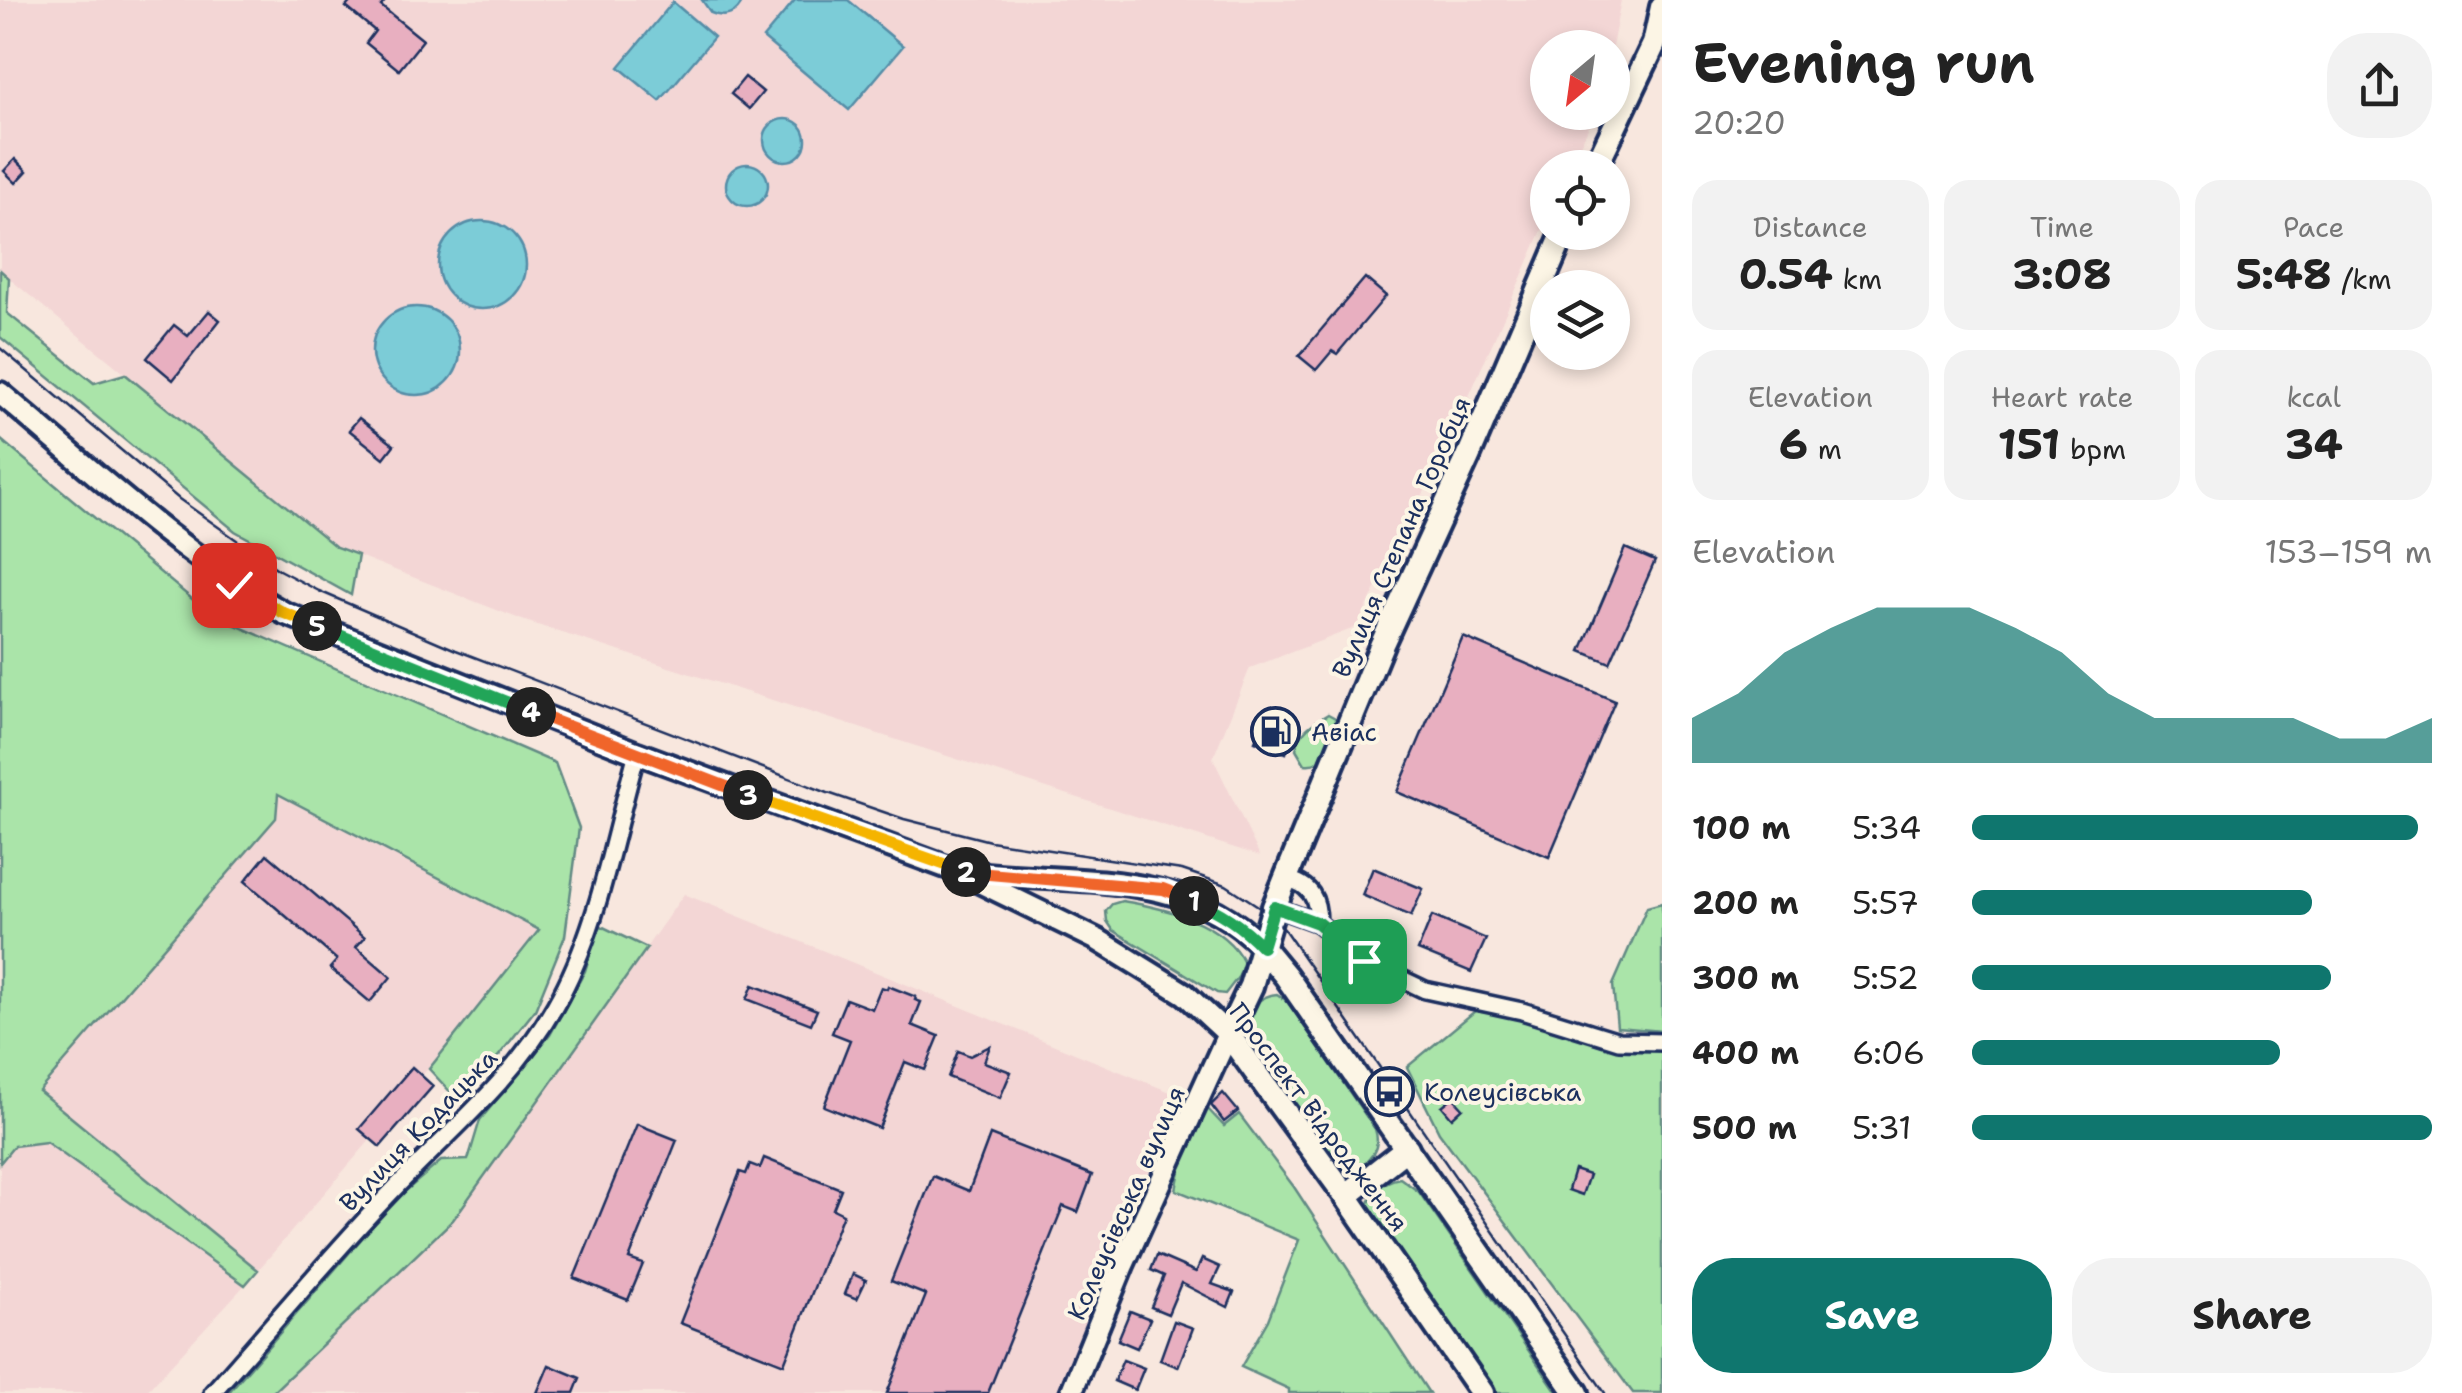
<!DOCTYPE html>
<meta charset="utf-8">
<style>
body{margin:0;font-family:"Shantell Sans",sans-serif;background:#f2f2f2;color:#222;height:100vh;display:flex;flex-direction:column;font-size:38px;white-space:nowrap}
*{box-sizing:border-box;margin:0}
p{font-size:32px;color:#767676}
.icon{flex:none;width:55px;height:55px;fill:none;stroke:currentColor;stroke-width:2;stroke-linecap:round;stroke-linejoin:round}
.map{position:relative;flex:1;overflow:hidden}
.side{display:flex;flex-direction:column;background:#fff;width:800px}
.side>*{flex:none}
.needle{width:65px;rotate:209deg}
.fabs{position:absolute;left:1530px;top:30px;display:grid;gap:20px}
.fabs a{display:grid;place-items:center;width:100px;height:100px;border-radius:50%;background:#fff;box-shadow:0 5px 15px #0003;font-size:50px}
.pin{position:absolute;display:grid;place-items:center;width:85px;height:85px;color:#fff;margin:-42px;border-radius:20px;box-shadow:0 5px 15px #0006}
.km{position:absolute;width:50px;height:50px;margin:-25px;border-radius:50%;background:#222;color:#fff;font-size:28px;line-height:50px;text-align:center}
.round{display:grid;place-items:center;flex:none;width:105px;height:105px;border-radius:40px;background:#f2f2f2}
.headline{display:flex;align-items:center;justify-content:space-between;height:170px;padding:0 30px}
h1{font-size:55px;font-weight:700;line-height:75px}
.stats{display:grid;grid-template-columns:repeat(3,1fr);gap:15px;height:170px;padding:10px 30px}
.stats div{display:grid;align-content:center;border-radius:25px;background:#f2f2f2;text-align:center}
.stats b{font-size:42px;font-weight:700}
.stats small{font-size:28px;font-weight:400}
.stats p{font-size:28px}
.chart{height:280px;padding:20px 30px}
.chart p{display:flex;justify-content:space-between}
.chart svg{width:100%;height:180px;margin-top:10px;fill:#0f766e;opacity:.7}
.button{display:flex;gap:20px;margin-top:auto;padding:20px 30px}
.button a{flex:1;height:115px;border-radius:40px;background:#0f766e;color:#fff;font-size:40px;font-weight:700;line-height:115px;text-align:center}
.button a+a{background:#f2f2f2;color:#222}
ul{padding:0 30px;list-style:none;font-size:32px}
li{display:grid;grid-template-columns:160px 120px 1fr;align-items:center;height:75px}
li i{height:25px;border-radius:12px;background:#0f766e}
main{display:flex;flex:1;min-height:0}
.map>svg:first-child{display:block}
.built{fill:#f3d6d5}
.green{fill:#aae4a9;stroke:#628a84;stroke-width:2.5}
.water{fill:#7cccd7;stroke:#558da7;stroke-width:2.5}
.building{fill:#e8afc0;stroke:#1b2f5e;stroke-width:2.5}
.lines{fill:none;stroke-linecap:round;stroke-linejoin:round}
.minor-casing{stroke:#1b2f5e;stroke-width:22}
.tertiary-casing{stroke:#1b2f5e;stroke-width:28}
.secondary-casing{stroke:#1b2f5e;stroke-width:30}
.minor{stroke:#fcf5e5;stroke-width:15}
.tertiary{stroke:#fcf5e5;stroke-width:20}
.secondary{stroke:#fcf5e5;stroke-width:22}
.tram{stroke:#1b2f5e;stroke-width:2.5}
.split-1-casing{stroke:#fff;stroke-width:20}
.split-2-casing{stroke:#fff;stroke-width:20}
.split-3-casing{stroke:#fff;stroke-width:20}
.split-4-casing{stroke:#fff;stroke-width:20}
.split-5-casing{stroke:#fff;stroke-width:20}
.split-6-casing{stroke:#fff;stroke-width:20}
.split-1{stroke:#22a559;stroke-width:12}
.split-2{stroke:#f0652b;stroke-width:12}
.split-3{stroke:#f5b400;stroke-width:12}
.split-4{stroke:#f0652b;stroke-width:12}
.split-5{stroke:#22a559;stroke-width:12}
.split-6{stroke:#f5b400;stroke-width:12}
.labels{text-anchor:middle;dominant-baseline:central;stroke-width:8;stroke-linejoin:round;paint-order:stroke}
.street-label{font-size:25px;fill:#1b2f5e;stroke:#fcf5e5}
.poi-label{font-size:25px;fill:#1b2f5e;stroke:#fcf5e5;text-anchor:start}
</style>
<main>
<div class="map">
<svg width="1662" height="1393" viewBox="0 0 1662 1393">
<rect width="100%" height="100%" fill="#f8e7de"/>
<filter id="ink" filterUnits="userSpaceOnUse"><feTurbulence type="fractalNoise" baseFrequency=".01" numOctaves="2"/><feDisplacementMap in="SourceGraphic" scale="20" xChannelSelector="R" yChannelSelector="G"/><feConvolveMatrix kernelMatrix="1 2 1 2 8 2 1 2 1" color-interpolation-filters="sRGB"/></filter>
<g filter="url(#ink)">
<!-- built -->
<g class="built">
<polygon points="0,0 1621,0 1612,47 1548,48 1548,112 1595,113 1570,167 1548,168 1547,219 1448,444 1357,627 1250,668 1213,758 1260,856 525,621 336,547 0,271"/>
<polygon points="0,558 277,793 540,930 371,1139 253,1276 145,1393 0,1393"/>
<polygon points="684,894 1180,1096 1057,1393 272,1393 453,1220"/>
</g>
<!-- green -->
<g class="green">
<polygon points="0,270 9,278 7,313 94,383 125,374 336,547 358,555 351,595 235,531 0,337"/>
<polygon points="0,439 210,614 555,763 579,828 565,936 535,1010 474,1087 456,1098 429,1069 539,930 278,794 276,818 39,1091 258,1270 245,1285 46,1142 14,1146 0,1163"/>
<path d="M1328,714L1339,720C1332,739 1329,767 1305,764L1296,749C1300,730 1312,724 1328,714Z"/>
<path d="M1122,901C1164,908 1224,921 1244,963L1239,976L1225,994L1217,993L1113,930L1107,921L1106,911L1112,904Z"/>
<polygon points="1662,903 1662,1031 1617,1027 1613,985 1647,907"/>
<polygon points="599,925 647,948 453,1220 272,1393 228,1393 395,1200 441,1161 468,1160 480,1120 550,1035 585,971"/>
<path d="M1277,994L1287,1001L1375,1129C1382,1150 1369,1161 1352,1174H1341L1242,1036L1240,1027C1250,1011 1256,996 1277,994Z"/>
<polygon points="1475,1011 1521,1017 1603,1046 1662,1045 1662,1393 1633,1393 1439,1132 1407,1067"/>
<polygon points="1207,1108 1224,1126 1239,1114 1294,1187 1429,1393 1289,1393 1289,1389 1241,1367 1268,1320 1299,1240 1176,1190 1187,1136"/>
<path d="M1400,1178L1419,1192L1558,1393H1490L1366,1214C1369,1195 1381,1181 1400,1178Z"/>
</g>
<!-- water -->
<g class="water">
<path d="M702,0H743C737,15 725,19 711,13Z"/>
<polygon points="795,0 848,0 903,46 849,110 763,38"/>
<polygon points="673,2 714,37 660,101 619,67"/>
<circle cx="785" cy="140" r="21"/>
<circle cx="747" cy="185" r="21"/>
<circle cx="482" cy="265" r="44"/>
<circle cx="416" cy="351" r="44"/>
</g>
<!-- building -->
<g class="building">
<polygon points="352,0 386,0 381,6 423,40 399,70 366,43 375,31 346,7"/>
<polygon points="745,77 763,92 749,109 731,94"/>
<polygon points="15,159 27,171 16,183 4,171"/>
<polygon points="1365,278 1386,296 1337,354 1332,351 1316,370 1299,356"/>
<polygon points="209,311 220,320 173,380 147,358 174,325 188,336"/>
<polygon points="359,418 394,445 384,458 349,430"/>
<polygon points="1625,548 1655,561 1610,663 1581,651"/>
<polygon points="1463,637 1615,701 1549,857 1397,792"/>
<polygon points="1267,711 1297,723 1286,753 1255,741"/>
<polygon points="267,854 365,937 356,947 391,977 370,1002 330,968 337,960 245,881"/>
<polygon points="1373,868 1423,889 1411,916 1362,895"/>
<polygon points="1432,916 1486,939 1471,972 1418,950"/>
<polygon points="753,985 817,1010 811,1024 747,999"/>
<polygon points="888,986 916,997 915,1000 921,1002 912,1025 939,1036 925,1070 905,1062 879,1128 824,1106 850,1040 832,1033 846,999 872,1009 881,987 887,989"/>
<polygon points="990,1046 984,1062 1011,1072 1000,1098 948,1077 958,1051 970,1056"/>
<polygon points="412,1067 433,1086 380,1147 359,1129"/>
<polygon points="1223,1093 1238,1111 1224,1122 1211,1105"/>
<polygon points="1453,1097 1463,1108 1452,1118 1442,1106"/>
<polygon points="637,1124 677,1140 629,1259 643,1264 628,1300 574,1278"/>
<polygon points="990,1135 1092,1175 1078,1212 1063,1206 988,1393 887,1393 926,1295 891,1281 933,1176 969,1191"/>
<polygon points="764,1158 841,1189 833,1209 843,1214 784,1364 680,1323 740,1172 746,1174 750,1164 760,1168"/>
<polygon points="1574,1170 1589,1175 1582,1195 1568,1190"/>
<polygon points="1157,1255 1196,1272 1202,1259 1220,1267 1212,1284 1234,1292 1228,1307 1181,1283 1168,1314 1151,1307 1164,1276 1151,1270"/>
<polygon points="853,1274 866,1280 857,1299 845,1294"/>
<polygon points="1130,1311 1150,1319 1137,1348 1118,1340"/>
<polygon points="1174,1321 1193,1328 1178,1367 1160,1360"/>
<polygon points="1123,1360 1144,1368 1135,1390 1114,1381"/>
<polygon points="549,1365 580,1378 574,1393 537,1393"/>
</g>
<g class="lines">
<defs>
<g id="minor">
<path d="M1286,879C1311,884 1318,899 1318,923L1364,961L1425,990L1522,1011L1619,1041L1662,1042"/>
<polyline points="1274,907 1318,923"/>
<path d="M212,1393C273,1325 331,1254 395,1188C453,1128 513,1080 555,1006C599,929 613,837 637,753"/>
</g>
<g id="tertiary">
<path d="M0,393C92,470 180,554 284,613L637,753L957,871L1098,940L1185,994L1228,1034L1123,1265L1071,1393"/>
<path d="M974,873C1072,884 1188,868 1262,947"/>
</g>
<g id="secondary">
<polyline points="1595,168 1654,44 1662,7"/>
<polyline points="1262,947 1286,976 1577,1393"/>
<polyline points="1346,1196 1407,1148"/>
<polyline points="1482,1393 1346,1196 1228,1034 1251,986 1274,907 1382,644 1468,457 1564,232"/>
</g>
</defs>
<!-- minor casing -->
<use href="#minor" class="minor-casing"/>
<!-- tertiary casing -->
<use href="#tertiary" class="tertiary-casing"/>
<!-- secondary casing -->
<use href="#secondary" class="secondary-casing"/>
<!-- minor -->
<use href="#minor" class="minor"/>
<!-- tertiary -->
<use href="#tertiary" class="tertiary"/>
<!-- secondary -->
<use href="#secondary" class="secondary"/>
<!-- tram -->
<polyline class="tram" points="0,348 179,499 279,570 319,591 456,650 828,793 904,819 990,841 1182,870 1226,885 1269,913 1284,929 1605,1393"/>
</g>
</g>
<g class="lines" filter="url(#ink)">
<defs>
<path id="split-1" d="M1194,901C1220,911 1243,927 1262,947L1274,907L1318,923L1364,961"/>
<polyline id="split-2" points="966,872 1163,889 1194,901"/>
<polyline id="split-3" points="748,795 966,872"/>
<polyline id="split-4" points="531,712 748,795"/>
<polyline id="split-5" points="317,626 531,712"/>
<polyline id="split-6" points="234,585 284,613 317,626"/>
</defs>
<!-- split-1 casing -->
<use href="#split-1" class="split-1-casing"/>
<!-- split-2 casing -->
<use href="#split-2" class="split-2-casing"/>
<!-- split-3 casing -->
<use href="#split-3" class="split-3-casing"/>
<!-- split-4 casing -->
<use href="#split-4" class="split-4-casing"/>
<!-- split-5 casing -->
<use href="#split-5" class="split-5-casing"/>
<!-- split-6 casing -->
<use href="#split-6" class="split-6-casing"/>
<!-- split-1 -->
<use href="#split-1" class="split-1"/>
<!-- split-2 -->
<use href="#split-2" class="split-2"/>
<!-- split-3 -->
<use href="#split-3" class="split-3"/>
<!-- split-4 -->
<use href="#split-4" class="split-4"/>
<!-- split-5 -->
<use href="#split-5" class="split-5"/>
<!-- split-6 -->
<use href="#split-6" class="split-6"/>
</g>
<!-- icons -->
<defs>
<symbol id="fuel-ring" viewBox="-11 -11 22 22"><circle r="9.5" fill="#fcf5e5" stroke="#1b2f5e" stroke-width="1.5"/><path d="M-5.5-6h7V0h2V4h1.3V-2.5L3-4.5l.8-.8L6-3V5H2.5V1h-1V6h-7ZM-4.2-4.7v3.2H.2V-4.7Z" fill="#1b2f5e"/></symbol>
<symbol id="bus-ring" viewBox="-11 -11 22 22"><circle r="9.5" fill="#fcf5e5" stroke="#1b2f5e" stroke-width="1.5"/><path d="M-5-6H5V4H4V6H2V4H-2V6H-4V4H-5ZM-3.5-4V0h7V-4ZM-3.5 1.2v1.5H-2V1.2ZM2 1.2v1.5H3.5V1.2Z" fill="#1b2f5e"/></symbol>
</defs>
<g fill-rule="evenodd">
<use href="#fuel-ring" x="1248" y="704" width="55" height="55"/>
<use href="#bus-ring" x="1362" y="1064" width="55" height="55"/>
</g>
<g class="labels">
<!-- street labels -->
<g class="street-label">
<text transform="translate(1401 537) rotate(-66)">Вулиця Степана Горобця</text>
<text transform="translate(1319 1117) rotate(53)">Проспект Відродження</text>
<text transform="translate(418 1130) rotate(-46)">Вулиця Кодацька</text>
<text transform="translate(1126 1203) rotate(-66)">Колеусівська вулиця</text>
</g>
<!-- poi labels -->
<g class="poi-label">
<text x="1311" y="732">Авіас</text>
<text x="1424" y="1092">Колеусівська</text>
</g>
</g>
</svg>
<div class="fabs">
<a><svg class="needle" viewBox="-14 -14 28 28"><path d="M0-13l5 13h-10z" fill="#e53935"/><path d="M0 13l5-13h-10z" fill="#767676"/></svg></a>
<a><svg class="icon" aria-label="locate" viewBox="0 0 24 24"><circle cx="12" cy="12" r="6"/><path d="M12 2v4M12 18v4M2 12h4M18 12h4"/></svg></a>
<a><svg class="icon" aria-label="layers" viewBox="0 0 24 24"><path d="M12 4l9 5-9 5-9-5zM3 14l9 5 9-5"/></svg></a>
</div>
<div class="pin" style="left:1364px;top:961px;background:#1e9e55"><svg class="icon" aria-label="arrive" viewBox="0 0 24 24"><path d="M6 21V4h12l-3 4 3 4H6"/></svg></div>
<div class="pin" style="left:234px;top:585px;background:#d93025"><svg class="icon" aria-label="check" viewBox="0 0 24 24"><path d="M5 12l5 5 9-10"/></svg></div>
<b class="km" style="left:1194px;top:901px">1</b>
<b class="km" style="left:966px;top:872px">2</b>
<b class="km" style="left:748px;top:795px">3</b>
<b class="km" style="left:531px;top:712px">4</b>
<b class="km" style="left:317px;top:626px">5</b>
</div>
<section class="side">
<div class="headline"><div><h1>Evening run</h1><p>20:20</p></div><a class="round"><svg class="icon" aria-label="share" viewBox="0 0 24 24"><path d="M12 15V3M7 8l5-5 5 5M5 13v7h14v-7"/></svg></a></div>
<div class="stats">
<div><p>Distance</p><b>0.54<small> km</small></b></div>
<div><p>Time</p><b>3:08</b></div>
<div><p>Pace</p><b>5:48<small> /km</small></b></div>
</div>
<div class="stats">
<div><p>Elevation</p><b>6<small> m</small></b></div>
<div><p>Heart rate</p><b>151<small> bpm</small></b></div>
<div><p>kcal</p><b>34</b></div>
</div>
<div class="chart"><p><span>Elevation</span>153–159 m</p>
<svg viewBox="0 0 160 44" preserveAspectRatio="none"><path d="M0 44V33L10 27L20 17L30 11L40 6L50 6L60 6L70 11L80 17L90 27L100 33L110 33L120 33L130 33L140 38L150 38L160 33V44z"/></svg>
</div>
<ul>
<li><b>100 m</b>5:34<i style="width:97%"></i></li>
<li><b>200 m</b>5:57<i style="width:74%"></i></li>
<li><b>300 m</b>5:52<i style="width:78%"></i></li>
<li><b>400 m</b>6:06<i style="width:67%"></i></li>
<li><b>500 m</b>5:31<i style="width:100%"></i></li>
</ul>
<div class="button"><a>Save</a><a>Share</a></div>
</section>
</main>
